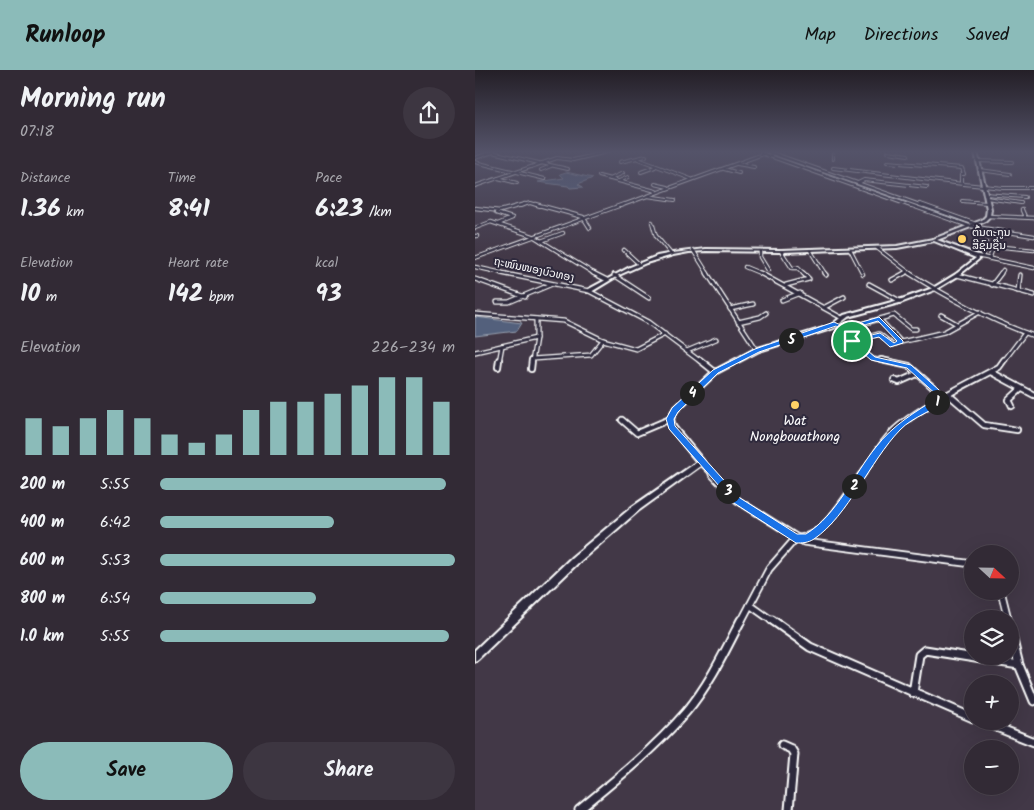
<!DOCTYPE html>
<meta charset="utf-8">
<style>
body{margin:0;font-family:Kalam,"Noto Sans Lao",sans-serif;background:#3d3641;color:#f1f3f6;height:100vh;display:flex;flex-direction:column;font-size:19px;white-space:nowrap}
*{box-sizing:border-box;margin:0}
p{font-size:16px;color:#a8a7ad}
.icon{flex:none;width:28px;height:28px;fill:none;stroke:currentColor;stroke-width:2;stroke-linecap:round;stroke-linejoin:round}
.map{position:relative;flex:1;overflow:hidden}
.details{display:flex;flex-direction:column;background:#322a35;width:475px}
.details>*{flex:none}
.needle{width:32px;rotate:112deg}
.fabs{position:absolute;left:489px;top:475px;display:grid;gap:10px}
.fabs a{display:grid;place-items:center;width:55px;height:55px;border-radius:50%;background:#322a35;box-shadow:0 5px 20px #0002,0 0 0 1px #4d4650;font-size:25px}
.pin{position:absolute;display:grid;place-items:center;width:42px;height:42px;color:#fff;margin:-21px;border:2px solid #fff;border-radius:50%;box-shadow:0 1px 5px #0007}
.km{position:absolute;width:25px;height:25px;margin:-12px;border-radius:50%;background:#222;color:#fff;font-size:14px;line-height:25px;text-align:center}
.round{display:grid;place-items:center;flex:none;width:52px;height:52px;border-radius:26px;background:#3d3641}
.headline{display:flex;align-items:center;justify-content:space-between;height:85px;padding:0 20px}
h1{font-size:28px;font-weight:700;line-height:38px}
.figures{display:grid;grid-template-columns:repeat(3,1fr);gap:8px;height:85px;padding:5px 20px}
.figures div{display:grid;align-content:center}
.figures b{font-size:25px;font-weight:700}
.figures small{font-size:14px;font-weight:400}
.figures p{font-size:14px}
.chart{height:140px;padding:10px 20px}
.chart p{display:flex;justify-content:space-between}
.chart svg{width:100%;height:90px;margin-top:5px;stroke:#8bbbb9;stroke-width:6}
.action{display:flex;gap:10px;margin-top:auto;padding:10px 20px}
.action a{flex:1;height:58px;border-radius:30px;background:#8bbbb9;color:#111;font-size:20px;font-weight:700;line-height:58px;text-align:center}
.action a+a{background:#3d3641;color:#f1f3f6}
ul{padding:0 20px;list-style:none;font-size:16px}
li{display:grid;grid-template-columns:80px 60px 1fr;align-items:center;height:38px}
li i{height:12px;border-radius:6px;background:#8bbbb9}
header{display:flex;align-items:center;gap:30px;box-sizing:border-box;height:70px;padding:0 25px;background:#8bbbb9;color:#111}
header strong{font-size:24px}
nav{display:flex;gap:28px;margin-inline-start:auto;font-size:18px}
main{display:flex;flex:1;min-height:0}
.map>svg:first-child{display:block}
.water{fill:#52607b;stroke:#97a0b0}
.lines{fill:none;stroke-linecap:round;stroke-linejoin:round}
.street-far5-casing{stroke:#fff;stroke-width:4}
.street-far4-casing{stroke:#fff;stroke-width:4.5}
.street-far3-casing{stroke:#fff;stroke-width:5.5}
.street-far2-casing{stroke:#fff;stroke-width:8}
.street-far1-casing{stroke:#fff;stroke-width:9}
.street-casing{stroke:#fff;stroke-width:11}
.secondary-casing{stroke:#fff;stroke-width:4}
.street-far5{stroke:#2f2a3d;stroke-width:2}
.street-far4{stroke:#2f2a3d;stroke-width:2.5}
.street-far3{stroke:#2f2a3d;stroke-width:3}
.street-far2{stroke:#2f2a3d;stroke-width:4.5}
.street-far1{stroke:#2f2a3d;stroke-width:5.5}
.street{stroke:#2f2a3d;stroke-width:7}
.secondary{fill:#2f2a3d;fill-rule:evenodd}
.route{fill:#1a73e8;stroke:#fff;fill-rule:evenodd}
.poi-dot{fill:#ffd166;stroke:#2f2a3d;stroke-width:2}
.labels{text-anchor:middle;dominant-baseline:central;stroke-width:4;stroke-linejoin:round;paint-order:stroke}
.far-poi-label{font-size:11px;fill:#fff;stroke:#2f2a3d;text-anchor:start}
.far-street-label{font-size:11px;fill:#fff;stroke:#2f2a3d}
.poi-label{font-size:14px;fill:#fff;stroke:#2f2a3d}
</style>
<header>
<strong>Runloop</strong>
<nav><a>Map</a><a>Directions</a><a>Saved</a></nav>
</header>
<main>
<section class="details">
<div class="headline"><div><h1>Morning run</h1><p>07:18</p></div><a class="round"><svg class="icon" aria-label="share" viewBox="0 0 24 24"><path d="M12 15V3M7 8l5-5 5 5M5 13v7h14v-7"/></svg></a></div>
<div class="figures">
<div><p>Distance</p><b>1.36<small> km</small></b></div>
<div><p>Time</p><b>8:41</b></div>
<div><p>Pace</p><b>6:23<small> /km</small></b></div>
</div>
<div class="figures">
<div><p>Elevation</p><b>10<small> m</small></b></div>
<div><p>Heart rate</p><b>142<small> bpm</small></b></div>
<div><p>kcal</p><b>93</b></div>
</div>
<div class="chart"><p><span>Elevation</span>226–234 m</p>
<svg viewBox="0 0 160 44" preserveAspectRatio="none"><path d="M5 44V26M15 44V30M25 44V26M35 44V22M45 44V26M55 44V34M65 44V38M75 44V34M85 44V22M95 44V18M105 44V18M115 44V14M125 44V10M135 44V6M145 44V6M155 44V18"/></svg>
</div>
<ul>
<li><b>200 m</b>5:55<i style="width:97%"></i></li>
<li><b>400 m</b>6:42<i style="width:59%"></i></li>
<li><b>600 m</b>5:53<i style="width:100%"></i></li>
<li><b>800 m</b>6:54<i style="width:53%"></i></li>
<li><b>1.0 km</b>5:55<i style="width:98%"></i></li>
</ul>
<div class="action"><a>Save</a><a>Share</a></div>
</section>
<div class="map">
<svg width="559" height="740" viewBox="0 0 559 740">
<rect width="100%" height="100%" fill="#423847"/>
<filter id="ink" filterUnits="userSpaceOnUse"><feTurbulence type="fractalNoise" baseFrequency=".02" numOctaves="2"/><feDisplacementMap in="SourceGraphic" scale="10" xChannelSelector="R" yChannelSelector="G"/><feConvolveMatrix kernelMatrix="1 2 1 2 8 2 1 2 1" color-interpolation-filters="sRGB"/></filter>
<g filter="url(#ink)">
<!-- water -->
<g class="water">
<polygon points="287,82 292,82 497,154 494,155"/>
<polygon points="91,102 118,108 103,114 108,117 95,118 93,116 63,112 89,108 85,104"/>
<polygon points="0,247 47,253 42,261 0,266"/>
</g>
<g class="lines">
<defs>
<g id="street-far5">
<polyline points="17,82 64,93"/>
<polyline points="294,82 448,136"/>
<polyline points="358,82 358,89"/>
<polyline points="413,82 433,85"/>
<polyline points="286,83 436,136"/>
<polyline points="0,88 18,82"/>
<polyline points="163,89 216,109"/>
<polyline points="502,91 537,92"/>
<polyline points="0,92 70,109"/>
<polyline points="145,92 171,86"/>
<polyline points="412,92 487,98 489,104 486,104 486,112 489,114 528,118 559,118"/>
<polyline points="66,93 93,99"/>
<polyline points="262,94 279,97"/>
<polyline points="358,98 488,114"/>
<polyline points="249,99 264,103"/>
<polyline points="66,100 76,96"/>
<polyline points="504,100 535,104"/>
<polyline points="166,102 180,97"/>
<polyline points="124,106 181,121"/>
<polyline points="23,108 42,113"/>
<polyline points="135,109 148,103"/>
<polyline points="144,111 153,107"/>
<polyline points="383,113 389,110 452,117"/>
<polyline points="180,114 193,117"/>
<polyline points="0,116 82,88 98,90 132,82"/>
<polyline points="510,124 550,127"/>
<polyline points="172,126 200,130"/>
<polyline points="511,128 546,133"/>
<polyline points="487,131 512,133"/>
<polyline points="45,136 55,133 65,136"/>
<polyline points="145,136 288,84"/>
</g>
<g id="street-far4">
<polyline points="60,134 108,147 115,158"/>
<polyline points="432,134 494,156"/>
<polyline points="445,134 501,154"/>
<polyline points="0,138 25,141 50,134"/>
<polyline points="547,140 550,147"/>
<polyline points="21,143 37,148"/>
<polyline points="513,146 559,148"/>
<polyline points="177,152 181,166 196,184"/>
<polyline points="23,154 37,148"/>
<polyline points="495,156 559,166"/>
<polyline points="0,158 16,152 58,166 120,204"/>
<polyline points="0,166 2,166"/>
<polyline points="66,171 88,163"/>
<polyline points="402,178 436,204"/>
<polyline points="375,179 388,204"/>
<polyline points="149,180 163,193"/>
<polyline points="218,180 233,204"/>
<polyline points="335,180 350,204"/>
<polyline points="285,181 285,187 293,200"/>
<polyline points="306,181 317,198 323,198 329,204"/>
<polyline points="502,186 559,198"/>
<polyline points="507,187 511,173"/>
<polyline points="0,188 149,134"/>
<polyline points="514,189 519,176 559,180"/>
<polyline points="0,197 32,204"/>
<polyline points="270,197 287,204"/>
<polyline points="428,204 431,202"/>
<polyline points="525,204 528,200"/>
</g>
<g id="street-far3">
<polyline points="26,203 114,221 173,252 226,292"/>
<polyline points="118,203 132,210"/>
<polyline points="232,203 282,280"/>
<polyline points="285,203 367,248"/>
<polyline points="349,203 351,205"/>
<path d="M434,203C474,228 514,250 559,266"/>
<polyline points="139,205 174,228"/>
<polyline points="482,205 559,225"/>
<polyline points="0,209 50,227"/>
<polyline points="417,210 430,203"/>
<polyline points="394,214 425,231"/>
<polyline points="311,215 334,209 328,203"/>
<polyline points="517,215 526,203"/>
<polyline points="543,221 545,205"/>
<polyline points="307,230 325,223"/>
<polyline points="22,232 34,232 77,214"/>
<polyline points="350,237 369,227"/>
<polyline points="255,239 278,234"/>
<polyline points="0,244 89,251 128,270 161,279 190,264"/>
<polyline points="466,245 482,254"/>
<polyline points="61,249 61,268"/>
<polyline points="404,249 426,272 469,262 505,242"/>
<polyline points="263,252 285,247 291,243"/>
<polyline points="362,254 377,271 404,264 418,275 426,272"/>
<polyline points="369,259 419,245 436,259 441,259"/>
<polyline points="377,271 398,289 412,292"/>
<polyline points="212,281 241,269"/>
<polyline points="0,282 61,268 57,292"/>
<polyline points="57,289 116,285 128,270"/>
<polyline points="24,292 27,276"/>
<polyline points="528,292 550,263"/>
</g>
<g id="street-far2">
<polyline points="225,290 240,302"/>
<polyline points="406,290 434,296 469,327"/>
<polyline points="23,297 24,290"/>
<polyline points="56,299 57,290"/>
<polyline points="516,302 559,325"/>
<polyline points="419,310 424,312 442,304"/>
<polyline points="474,325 509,355 542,360"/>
<polyline points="537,336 534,330 546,319"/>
<polyline points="147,350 162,363 195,349"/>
<polyline points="226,392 239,405"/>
<path d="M387,405C398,389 408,369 424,356C454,332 491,315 524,297L529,290"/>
</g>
<g id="street-far1">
<polyline points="237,404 262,430 329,472 498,494"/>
<polyline points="526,521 533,549"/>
<polyline points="275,535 299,552"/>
<path d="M266,552L294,499L321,468C348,470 373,424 387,404"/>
</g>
<g id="street">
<polyline points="297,550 335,577 498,648"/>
<polyline points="535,558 544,595 559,631"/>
<polyline points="438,623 444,585 450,580 544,595"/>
<polyline points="506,651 559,672"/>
<polyline points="307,675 316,679 319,684 314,740"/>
<path d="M104,740C142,709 179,679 211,642C234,615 250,581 266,550"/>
</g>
<polygon id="secondary" points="500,82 502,82 516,139 515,146 509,152 462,170 503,185 504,189 483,206 460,220 428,232 373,247 359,258 284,281 242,303 202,341 198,349 200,356 228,390 229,392 228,394 163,441 103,493 3,589 0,591 0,580 97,487 157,437 222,392 195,359 192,349 198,339 238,301 280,279 355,256 369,245 424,230 458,218 481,204 501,188 459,171 422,178 306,182 231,181 214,182 198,185 171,193 144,205 116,222 112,222 112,220 155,197 182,186 198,183 231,179 306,180 422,176 458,169 507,150 511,146 512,139"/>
</defs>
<!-- street-far5 casing -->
<use href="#street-far5" class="street-far5-casing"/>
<!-- street-far4 casing -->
<use href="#street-far4" class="street-far4-casing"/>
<!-- street-far3 casing -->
<use href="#street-far3" class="street-far3-casing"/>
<!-- street-far2 casing -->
<use href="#street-far2" class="street-far2-casing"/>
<!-- street-far1 casing -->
<use href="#street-far1" class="street-far1-casing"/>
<!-- street casing -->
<use href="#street" class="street-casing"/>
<!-- secondary casing -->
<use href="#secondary" class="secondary-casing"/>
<!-- street-far5 -->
<use href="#street-far5" class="street-far5"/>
<!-- street-far4 -->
<use href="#street-far4" class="street-far4"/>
<!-- street-far3 -->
<use href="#street-far3" class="street-far3"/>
<!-- street-far2 -->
<use href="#street-far2" class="street-far2"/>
<!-- street-far1 -->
<use href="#street-far1" class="street-far1"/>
<!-- street -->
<use href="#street" class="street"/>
<!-- secondary -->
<use href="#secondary" class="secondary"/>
</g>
</g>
<!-- sky -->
<linearGradient id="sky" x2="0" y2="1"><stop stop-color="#241f27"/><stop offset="0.44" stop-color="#545369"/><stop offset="1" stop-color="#545369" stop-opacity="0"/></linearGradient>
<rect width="559" height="186" fill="url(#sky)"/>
<!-- route -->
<path class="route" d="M404,247L428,271V273L415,277L404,267L382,272L400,287L436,295L473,328C460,341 438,346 425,360C395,391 373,446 339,469C333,473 327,473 321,473L259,433L194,359L191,349L197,338L238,300L280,279L359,252L370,257ZM403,251L422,271L419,273L405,263L375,270V272L396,290L432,298L464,327C440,342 418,355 401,377C379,404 362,445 331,464H322L265,428L200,356L199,349L203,342L243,303L284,282L361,256L369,261Z"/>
<!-- markers -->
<g class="poi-dot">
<circle cx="487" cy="169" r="5"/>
<circle cx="320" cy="335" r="5"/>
</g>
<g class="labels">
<!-- far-poi labels -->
<g class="far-poi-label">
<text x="497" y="163">ຕົ້ນຕະກູນ<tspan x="497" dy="13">ສີຊົມຊື່ນ</tspan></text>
</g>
<!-- far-street labels -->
<g class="far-street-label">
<text transform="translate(59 200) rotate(12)">ຖະໜົນໜອງບົວທອງ</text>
</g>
<!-- poi labels -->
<g class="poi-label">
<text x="320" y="351">Wat<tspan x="320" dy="16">Nongbouathong</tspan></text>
</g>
</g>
</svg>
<div class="fabs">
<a><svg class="needle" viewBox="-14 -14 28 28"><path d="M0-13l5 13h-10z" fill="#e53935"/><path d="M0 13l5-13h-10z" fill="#a8a7ad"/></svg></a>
<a><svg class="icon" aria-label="layers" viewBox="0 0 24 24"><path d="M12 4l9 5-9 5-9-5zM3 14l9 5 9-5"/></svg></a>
<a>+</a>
<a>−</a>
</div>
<div class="pin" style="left:377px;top:271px;background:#1e9e55"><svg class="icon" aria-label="arrive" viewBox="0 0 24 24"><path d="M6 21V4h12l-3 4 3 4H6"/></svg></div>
<b class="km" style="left:462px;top:332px">1</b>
<b class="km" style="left:379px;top:416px">2</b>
<b class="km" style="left:253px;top:421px">3</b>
<b class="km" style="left:217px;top:323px">4</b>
<b class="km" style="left:316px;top:270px">5</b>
</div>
</main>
